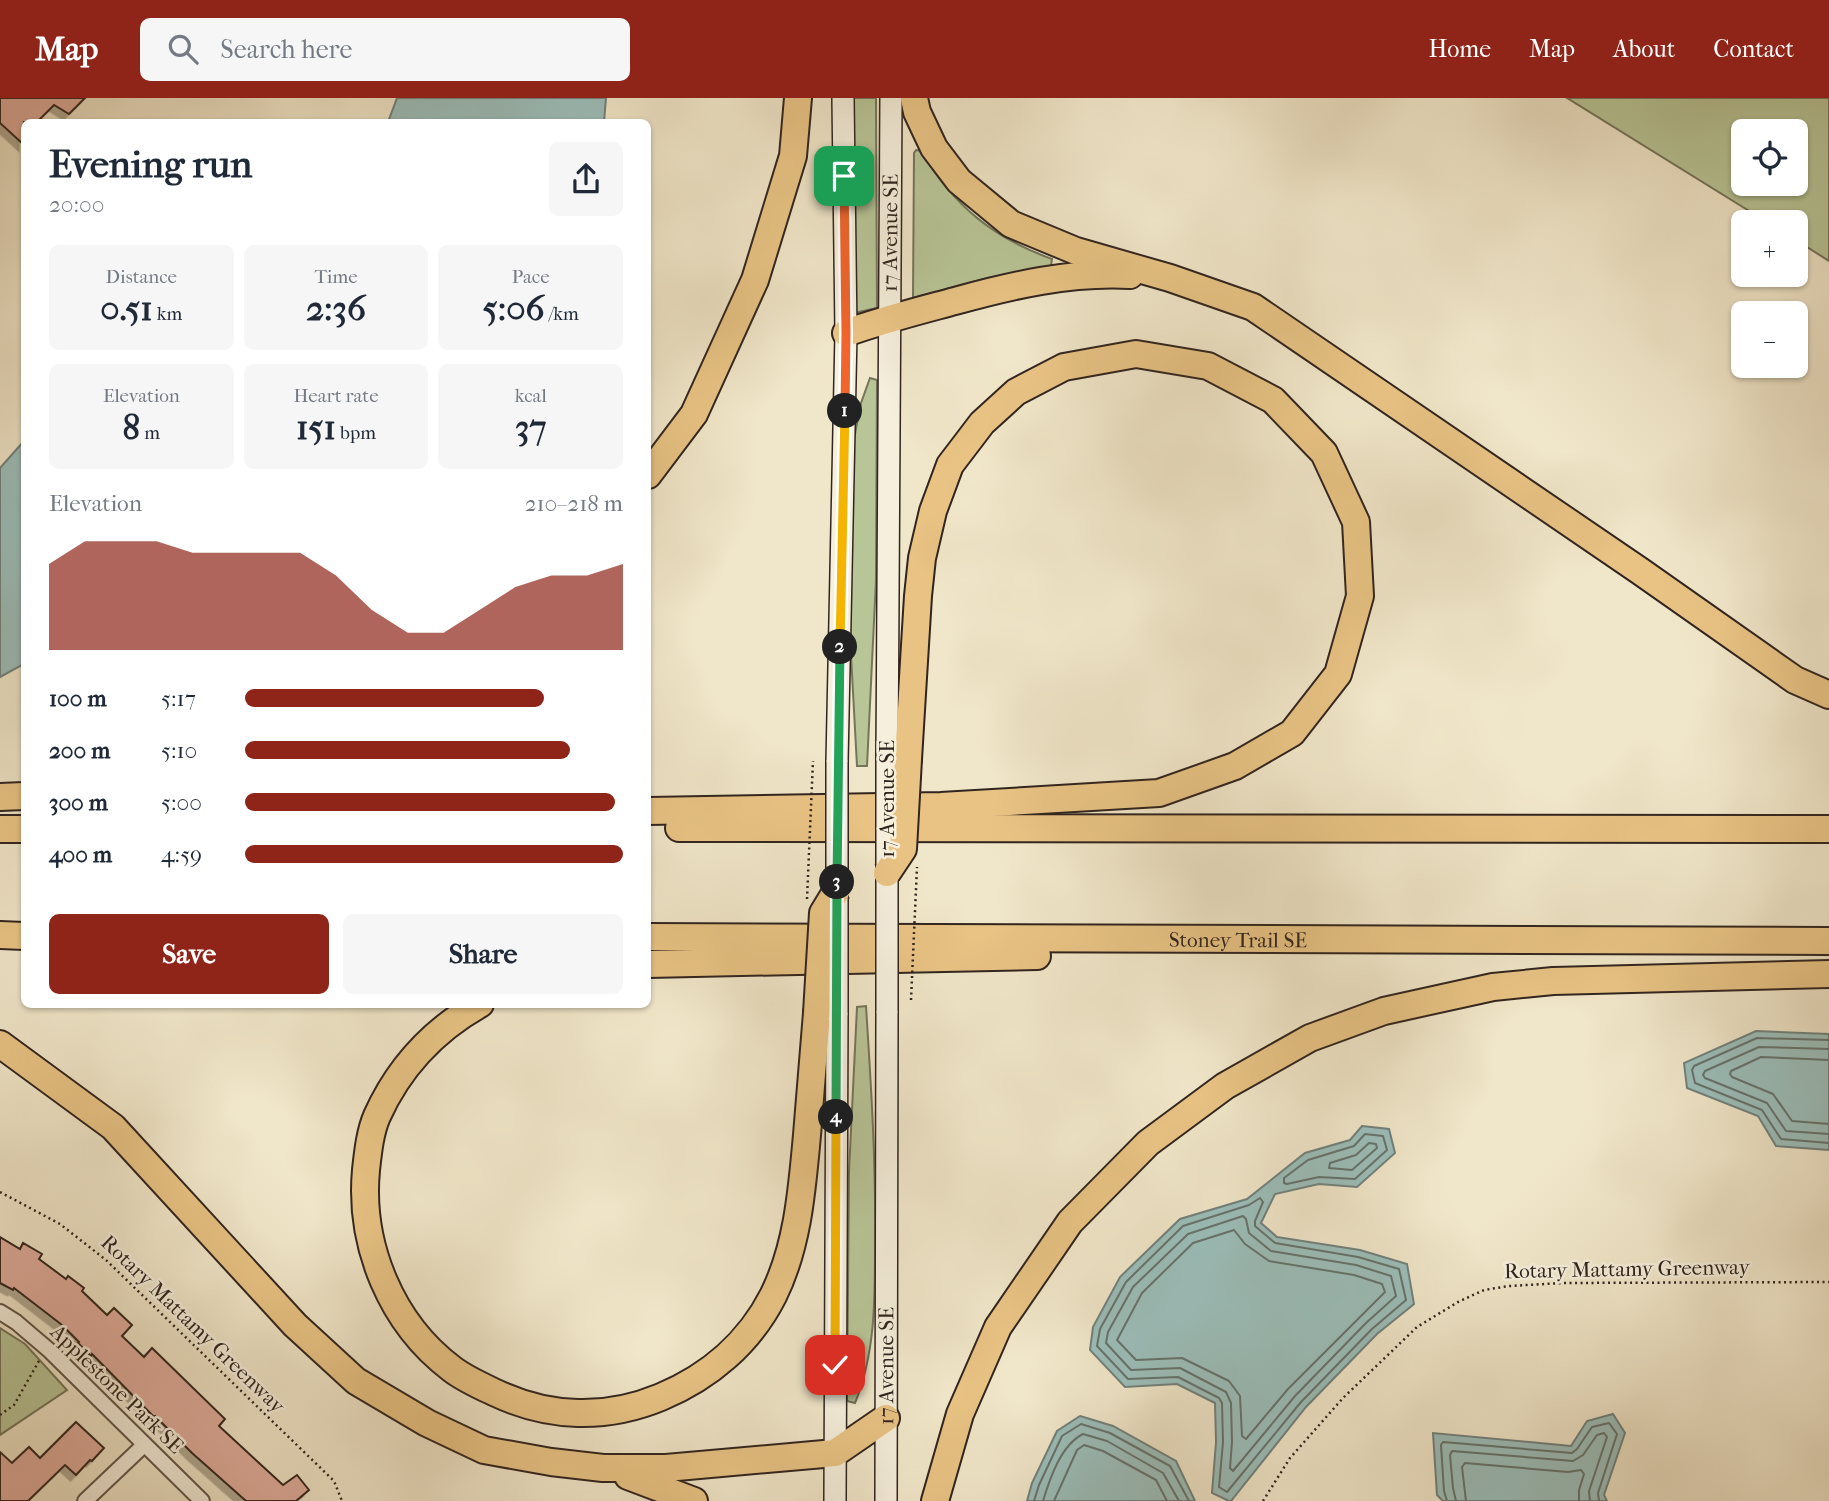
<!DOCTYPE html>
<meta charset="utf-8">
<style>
body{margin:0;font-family:"IM FELL French Canon",serif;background:#f6f6f7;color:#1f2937;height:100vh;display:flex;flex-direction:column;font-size:26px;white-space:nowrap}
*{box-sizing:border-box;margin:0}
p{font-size:23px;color:#747a83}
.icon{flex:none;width:38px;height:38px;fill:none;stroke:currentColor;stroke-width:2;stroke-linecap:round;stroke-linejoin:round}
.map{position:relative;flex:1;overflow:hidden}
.panel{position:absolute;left:21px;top:21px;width:630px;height:889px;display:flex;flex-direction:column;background:#fff;border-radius:10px;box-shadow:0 2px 5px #0004}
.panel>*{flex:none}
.buttons{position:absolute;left:1731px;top:21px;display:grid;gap:14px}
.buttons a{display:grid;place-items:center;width:77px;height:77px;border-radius:10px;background:#fff;box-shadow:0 2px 5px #0004;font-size:35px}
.pin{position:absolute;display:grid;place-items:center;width:60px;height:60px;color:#fff;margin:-30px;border-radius:14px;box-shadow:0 4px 10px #0006}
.km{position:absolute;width:35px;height:35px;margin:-18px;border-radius:50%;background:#222;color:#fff;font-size:19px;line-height:35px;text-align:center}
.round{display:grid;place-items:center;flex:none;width:74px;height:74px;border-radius:10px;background:#f6f6f7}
.head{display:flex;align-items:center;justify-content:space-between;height:119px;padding:0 28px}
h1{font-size:38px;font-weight:800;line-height:52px}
.metrics{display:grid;grid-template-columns:repeat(3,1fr);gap:10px;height:119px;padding:7px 28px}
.metrics div{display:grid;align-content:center;border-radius:10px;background:#f6f6f7;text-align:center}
.metrics b{font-size:35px;font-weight:800}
.metrics small{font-size:19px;font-weight:400}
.metrics p{font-size:19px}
.chart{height:196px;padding:14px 28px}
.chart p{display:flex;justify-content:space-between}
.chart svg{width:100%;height:126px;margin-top:7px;fill:#8f2418;opacity:.7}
.button{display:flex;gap:14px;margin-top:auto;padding:14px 28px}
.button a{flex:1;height:80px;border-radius:10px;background:#8f2418;color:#fff;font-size:28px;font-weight:800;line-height:80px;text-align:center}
.button a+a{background:#f6f6f7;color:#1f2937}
ul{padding:0 28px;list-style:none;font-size:23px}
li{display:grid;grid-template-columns:112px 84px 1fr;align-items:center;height:52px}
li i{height:18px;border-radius:9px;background:#8f2418}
header{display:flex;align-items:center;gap:42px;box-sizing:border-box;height:98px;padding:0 35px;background:#8f2418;color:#fff}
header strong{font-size:33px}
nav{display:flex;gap:38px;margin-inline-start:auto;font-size:24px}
.search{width:490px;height:63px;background:#f6f6f7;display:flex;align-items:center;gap:18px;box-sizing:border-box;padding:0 24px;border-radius:10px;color:#747a83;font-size:26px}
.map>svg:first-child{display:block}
.green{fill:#b8c597;stroke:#74755b;stroke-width:2;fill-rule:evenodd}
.water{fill:#9bbeba;stroke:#71817c;stroke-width:2}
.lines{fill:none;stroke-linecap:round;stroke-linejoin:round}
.shore{stroke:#66726c;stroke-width:2}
.building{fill:#dfac9c;stroke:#31251f;stroke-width:2;filter:url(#shadow)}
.street-casing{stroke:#61554a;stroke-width:18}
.secondary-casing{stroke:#31251f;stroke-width:24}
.highway-casing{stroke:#31251f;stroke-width:30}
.path{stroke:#31251f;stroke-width:2.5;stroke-dasharray:2 3.5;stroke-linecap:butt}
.street{stroke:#f5efdc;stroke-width:14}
.secondary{stroke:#f5efdc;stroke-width:21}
.highway{stroke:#e8c384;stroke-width:26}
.secondary-bridge-casing{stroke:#31251f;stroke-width:24;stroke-linecap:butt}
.highway-bridge-casing{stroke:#31251f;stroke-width:30;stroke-linecap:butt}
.path-bridge{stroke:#31251f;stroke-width:2.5;stroke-dasharray:2 3.5;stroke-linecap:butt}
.secondary-bridge{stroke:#f5efdc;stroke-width:21}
.highway-bridge{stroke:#e8c384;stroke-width:26}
.split-1-casing{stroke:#fff;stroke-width:14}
.split-2-casing{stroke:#fff;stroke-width:14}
.split-3-casing{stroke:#fff;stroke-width:14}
.split-4-casing{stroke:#fff;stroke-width:14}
.split-5-casing{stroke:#fff;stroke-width:14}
.split-1{stroke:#f0652b;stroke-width:9}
.split-2{stroke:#f5b400;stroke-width:9}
.split-3{stroke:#22a559;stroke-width:9}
.split-4{stroke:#22a559;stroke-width:9}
.split-5{stroke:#f5b400;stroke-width:9}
.labels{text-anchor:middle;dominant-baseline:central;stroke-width:5;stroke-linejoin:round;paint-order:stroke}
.street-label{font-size:21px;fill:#31251f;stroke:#f5efdc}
</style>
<header>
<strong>Map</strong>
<div class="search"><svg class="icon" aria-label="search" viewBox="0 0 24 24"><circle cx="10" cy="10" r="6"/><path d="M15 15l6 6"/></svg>Search here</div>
<nav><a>Home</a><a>Map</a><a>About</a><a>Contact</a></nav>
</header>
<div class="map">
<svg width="1829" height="1403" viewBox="0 0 1829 1403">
<defs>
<filter id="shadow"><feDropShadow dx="-5.5" dy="5.5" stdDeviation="0" flood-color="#0004"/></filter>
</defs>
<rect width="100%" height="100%" fill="#f0e6c9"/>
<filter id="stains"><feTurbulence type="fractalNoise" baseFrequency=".00286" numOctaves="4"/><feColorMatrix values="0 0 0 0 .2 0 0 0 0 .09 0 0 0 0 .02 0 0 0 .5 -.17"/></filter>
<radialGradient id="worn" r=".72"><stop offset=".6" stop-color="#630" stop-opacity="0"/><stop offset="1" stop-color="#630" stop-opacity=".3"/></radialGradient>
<!-- green -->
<g class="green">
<polygon points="849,0 876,0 877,210 854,215"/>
<path d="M1567,0H1829V163L1796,142V124H1767ZM1796,33V86H1743V33Z"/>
<path d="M916,52L921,53C953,107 993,140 1052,161L1051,168L987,180L913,200L914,55Z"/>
<polygon points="870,280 877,282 876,482 867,668 857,668 849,520 854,341 861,305"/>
<path d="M866,908C871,986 876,1064 875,1142C875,1197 876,1254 855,1305L847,1303L849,1074L857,909Z"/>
<polygon points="0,1230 25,1246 67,1292 0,1337"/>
</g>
<!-- water -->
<g class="water">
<polygon points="397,0 606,0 604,24 388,24"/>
<polygon points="24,343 24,566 0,579 0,370"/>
<polygon points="1756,933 1829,936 1829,1052 1776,1048 1758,1018 1687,990 1684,965"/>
<polygon points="1362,1028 1389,1031 1395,1055 1357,1089 1319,1086 1275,1096 1261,1125 1277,1139 1360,1152 1407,1166 1414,1206 1377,1236 1306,1309 1231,1403 1229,1403 1212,1395 1216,1344 1215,1305 1177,1286 1125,1289 1090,1252 1093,1229 1120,1179 1180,1121 1247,1101 1305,1055 1350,1042"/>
<polygon points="1613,1316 1625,1335 1604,1397 1607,1403 1443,1403 1437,1397 1433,1335 1571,1348 1587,1323"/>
<polygon points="1080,1318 1113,1328 1176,1363 1195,1403 1027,1403 1032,1385 1057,1333"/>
</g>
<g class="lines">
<!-- shore -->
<g class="shore">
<polyline points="1829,942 1757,940 1694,968 1692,972 1695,985 1762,1012 1781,1041 1829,1045"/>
<polyline points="1829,951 1759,949 1705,973 1703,977 1705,980 1767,1005 1786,1033 1829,1036"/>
<polyline points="1829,962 1761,959 1731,973 1730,976 1732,979 1773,996 1792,1023 1829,1026"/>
<polygon points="1365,1036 1383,1038 1387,1052 1355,1081 1319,1079 1287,1086 1284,1085 1284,1080 1308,1062 1354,1048"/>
<polygon points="1369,1045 1376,1046 1377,1050 1352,1072 1329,1070 1330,1065 1356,1057"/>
<polygon points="1260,1100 1263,1104 1255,1123 1255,1128 1275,1145 1358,1159 1399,1171 1406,1202 1372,1231 1301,1304 1227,1394 1219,1389 1223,1344 1222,1305 1219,1300 1178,1279 1128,1281 1097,1248 1100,1231 1126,1184 1183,1128 1249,1107"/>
<polygon points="1243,1118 1246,1121 1249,1135 1271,1153 1356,1167 1391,1178 1396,1198 1366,1225 1295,1298 1233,1373 1230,1370 1232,1344 1231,1305 1226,1294 1180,1270 1131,1272 1106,1245 1108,1234 1133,1189 1188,1136"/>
<polygon points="1234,1132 1245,1146 1269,1163 1354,1177 1382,1186 1385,1194 1288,1291 1246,1341 1242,1338 1240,1298 1229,1283 1182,1260 1136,1262 1117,1242 1142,1195 1193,1145"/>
<polyline points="1034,1403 1039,1387 1062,1338 1081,1326 1110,1335 1170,1368 1189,1403"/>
<path d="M1043,1403C1050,1380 1061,1347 1083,1336L1107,1343L1163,1375L1179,1403"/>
<polyline points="1054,1403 1077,1352 1084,1347 1103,1353 1156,1382 1167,1403"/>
<polyline points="1447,1403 1444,1393 1441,1347 1443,1344 1572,1355 1577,1351 1592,1329 1609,1325 1617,1336 1598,1395 1599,1403"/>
<polyline points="1456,1403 1453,1390 1450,1357 1452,1353 1573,1363 1583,1357 1597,1337 1604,1335 1607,1339 1589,1393 1590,1403"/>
<polyline points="1466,1403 1462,1369 1465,1365 1568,1374 1581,1372 1584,1376 1579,1392 1579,1403"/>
</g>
</g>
<!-- building -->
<g class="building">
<polygon points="0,0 85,0 69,16 54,7 37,24 24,24 24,47 0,25"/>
<polygon points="0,1139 20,1151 23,1145 42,1156 39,1161 66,1181 68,1178 84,1190 82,1193 107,1217 114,1210 132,1227 122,1238 144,1259 152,1250 225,1321 219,1328 283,1387 297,1377 309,1392 296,1403 246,1403 192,1355 155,1318 154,1319 92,1256 91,1258 78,1245 79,1244 62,1227 14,1190 13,1192 0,1185"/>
<polygon points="76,1324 104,1350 92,1363 90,1362 76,1377 65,1367 28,1403 0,1403 0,1354 12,1365 29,1349 40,1360"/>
</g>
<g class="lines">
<defs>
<g id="street">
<polyline points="0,1214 16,1224 50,1253 202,1403"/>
<polyline points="85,1403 144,1347"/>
</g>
<g id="secondary">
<path id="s1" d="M887,662L891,0"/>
<polyline points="837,664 846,235 843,0"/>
<polyline points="835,1403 837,915"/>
<path id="s2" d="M886,1403L887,913"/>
</g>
<g id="highway">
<polyline points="914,0 917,14 934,50 959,83 1011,126 1076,153 1170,180 1253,209 1640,473 1795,582 1829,597"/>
<path d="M846,235C882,222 918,213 955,203C1013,187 1069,174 1130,177"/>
<polyline points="648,377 694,316 755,182 793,58 798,0"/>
<polyline points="0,699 24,698"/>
<polyline points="648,713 941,708 1159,695 1235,668 1292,635 1338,576 1360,498 1356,424 1324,355 1273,302 1208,268 1136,256 1064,269 1016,294 982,325 950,367 933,413 922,460 918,498 908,661"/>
<polyline points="679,730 1829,731"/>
<polyline points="0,731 24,731"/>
<polyline points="0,837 24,838"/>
<path id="s3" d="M648,839C1041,841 1435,844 1829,843"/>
<polyline points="648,866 1037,858"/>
<path d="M480,906C434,932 399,969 377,1018C370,1034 368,1054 366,1072C359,1147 391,1225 452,1271C465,1281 481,1288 496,1295C549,1320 606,1322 661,1299C709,1279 749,1245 773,1198C798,1148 802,1091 807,1037C810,996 814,956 817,915"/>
<polyline points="0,946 113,1029 295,1227 356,1283 427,1325 484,1352 551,1364 603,1370 666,1370 835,1355 886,1320"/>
<polyline points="628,1378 694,1403"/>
<polyline points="935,1403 960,1316 998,1229 1070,1124 1148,1045 1225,988 1310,940 1384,913 1493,889 1553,883 1829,876"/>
</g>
</defs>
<!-- street casing -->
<use href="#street" class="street-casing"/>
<!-- secondary casing -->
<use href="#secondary" class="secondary-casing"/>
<!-- highway casing -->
<use href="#highway" class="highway-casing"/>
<!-- path -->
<g class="path">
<polyline points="0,1094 60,1126 106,1162 334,1383 342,1403"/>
<polyline points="0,1317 14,1307 40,1261"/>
<polyline points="1263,1403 1290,1360 1343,1300 1417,1229 1458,1204 1484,1192 1509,1188 1563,1185 1829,1184"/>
</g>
<!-- street -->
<use href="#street" class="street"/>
<!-- secondary -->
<use href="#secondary" class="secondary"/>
<!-- highway -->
<use href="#highway" class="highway"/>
<defs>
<g id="secondary-bridge">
<polyline points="887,662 887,913"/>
<polyline points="837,915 837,664"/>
</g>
<g id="highway-bridge">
<polyline points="887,775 903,751 908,661"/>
<polyline points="817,915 823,815 837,792"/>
</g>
</defs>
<!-- secondary-bridge casing -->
<use href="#secondary-bridge" class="secondary-bridge-casing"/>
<!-- highway-bridge casing -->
<use href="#highway-bridge" class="highway-bridge-casing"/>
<!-- path-bridge -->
<g class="path-bridge">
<polyline points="807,801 813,663"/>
<polyline points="911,902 917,769"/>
</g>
<!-- secondary-bridge -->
<use href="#secondary-bridge" class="secondary-bridge"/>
<!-- highway-bridge -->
<use href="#highway-bridge" class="highway-bridge"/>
</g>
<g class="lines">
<defs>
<polyline id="split-1" points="844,78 846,235 845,313"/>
<polyline id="split-2" points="840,549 845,313"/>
<polyline id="split-3" points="837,784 840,549"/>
<polyline id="split-4" points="836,1019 837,784"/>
<polyline id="split-5" points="835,1267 836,1019"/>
</defs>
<!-- split-1 casing -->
<use href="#split-1" class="split-1-casing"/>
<!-- split-2 casing -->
<use href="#split-2" class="split-2-casing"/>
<!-- split-3 casing -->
<use href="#split-3" class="split-3-casing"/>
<!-- split-4 casing -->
<use href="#split-4" class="split-4-casing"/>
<!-- split-5 casing -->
<use href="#split-5" class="split-5-casing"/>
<!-- split-1 -->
<use href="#split-1" class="split-1"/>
<!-- split-2 -->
<use href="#split-2" class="split-2"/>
<!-- split-3 -->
<use href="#split-3" class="split-3"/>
<!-- split-4 -->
<use href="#split-4" class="split-4"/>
<!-- split-5 -->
<use href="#split-5" class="split-5"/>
</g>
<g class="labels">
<!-- street labels -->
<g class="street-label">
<text stroke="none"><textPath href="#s1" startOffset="527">17 Avenue SE</textPath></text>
<text transform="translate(887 701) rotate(-90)">17 Avenue SE</text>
<text stroke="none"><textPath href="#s3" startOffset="590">Stoney Trail SE</textPath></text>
<text transform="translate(1627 1171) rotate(-1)">Rotary Mattamy Greenway</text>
<text transform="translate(193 1226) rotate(44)">Rotary Mattamy Greenway</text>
<text stroke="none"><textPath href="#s2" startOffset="135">17 Avenue SE</textPath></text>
<text transform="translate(117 1291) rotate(44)">Applestone Park SE</text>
</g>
</g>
<rect width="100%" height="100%" filter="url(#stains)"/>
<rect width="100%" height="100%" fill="url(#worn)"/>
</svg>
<div class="buttons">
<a><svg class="icon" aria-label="locate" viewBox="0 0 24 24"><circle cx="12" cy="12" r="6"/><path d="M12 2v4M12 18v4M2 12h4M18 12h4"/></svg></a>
<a>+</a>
<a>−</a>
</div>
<div class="pin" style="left:844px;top:78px;background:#1e9e55"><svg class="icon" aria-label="arrive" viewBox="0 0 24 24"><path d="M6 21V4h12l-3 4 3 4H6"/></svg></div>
<div class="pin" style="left:835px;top:1267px;background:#d93025"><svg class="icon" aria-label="check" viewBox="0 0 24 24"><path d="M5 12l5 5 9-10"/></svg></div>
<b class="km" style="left:845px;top:313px">1</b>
<b class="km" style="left:840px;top:549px">2</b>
<b class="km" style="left:837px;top:784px">3</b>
<b class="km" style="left:836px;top:1019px">4</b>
<section class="panel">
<div class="head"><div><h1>Evening run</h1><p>20:00</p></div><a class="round"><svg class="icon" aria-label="share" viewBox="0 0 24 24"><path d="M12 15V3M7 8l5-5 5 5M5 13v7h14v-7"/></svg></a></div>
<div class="metrics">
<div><p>Distance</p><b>0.51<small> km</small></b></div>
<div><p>Time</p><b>2:36</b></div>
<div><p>Pace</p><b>5:06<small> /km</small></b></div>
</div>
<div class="metrics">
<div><p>Elevation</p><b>8<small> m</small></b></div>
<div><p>Heart rate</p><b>151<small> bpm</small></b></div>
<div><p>kcal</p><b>37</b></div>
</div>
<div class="chart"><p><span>Elevation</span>210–218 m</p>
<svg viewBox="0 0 160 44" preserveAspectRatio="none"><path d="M0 44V14L10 6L20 6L30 6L40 10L50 10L60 10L70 10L80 18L90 30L100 38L110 38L120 30L130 22L140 18L150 18L160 14V44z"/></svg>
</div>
<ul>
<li><b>100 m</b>5:17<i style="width:79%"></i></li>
<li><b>200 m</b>5:10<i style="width:86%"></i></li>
<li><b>300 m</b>5:00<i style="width:98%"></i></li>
<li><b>400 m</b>4:59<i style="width:100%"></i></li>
</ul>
<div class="button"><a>Save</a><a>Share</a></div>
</section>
</div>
